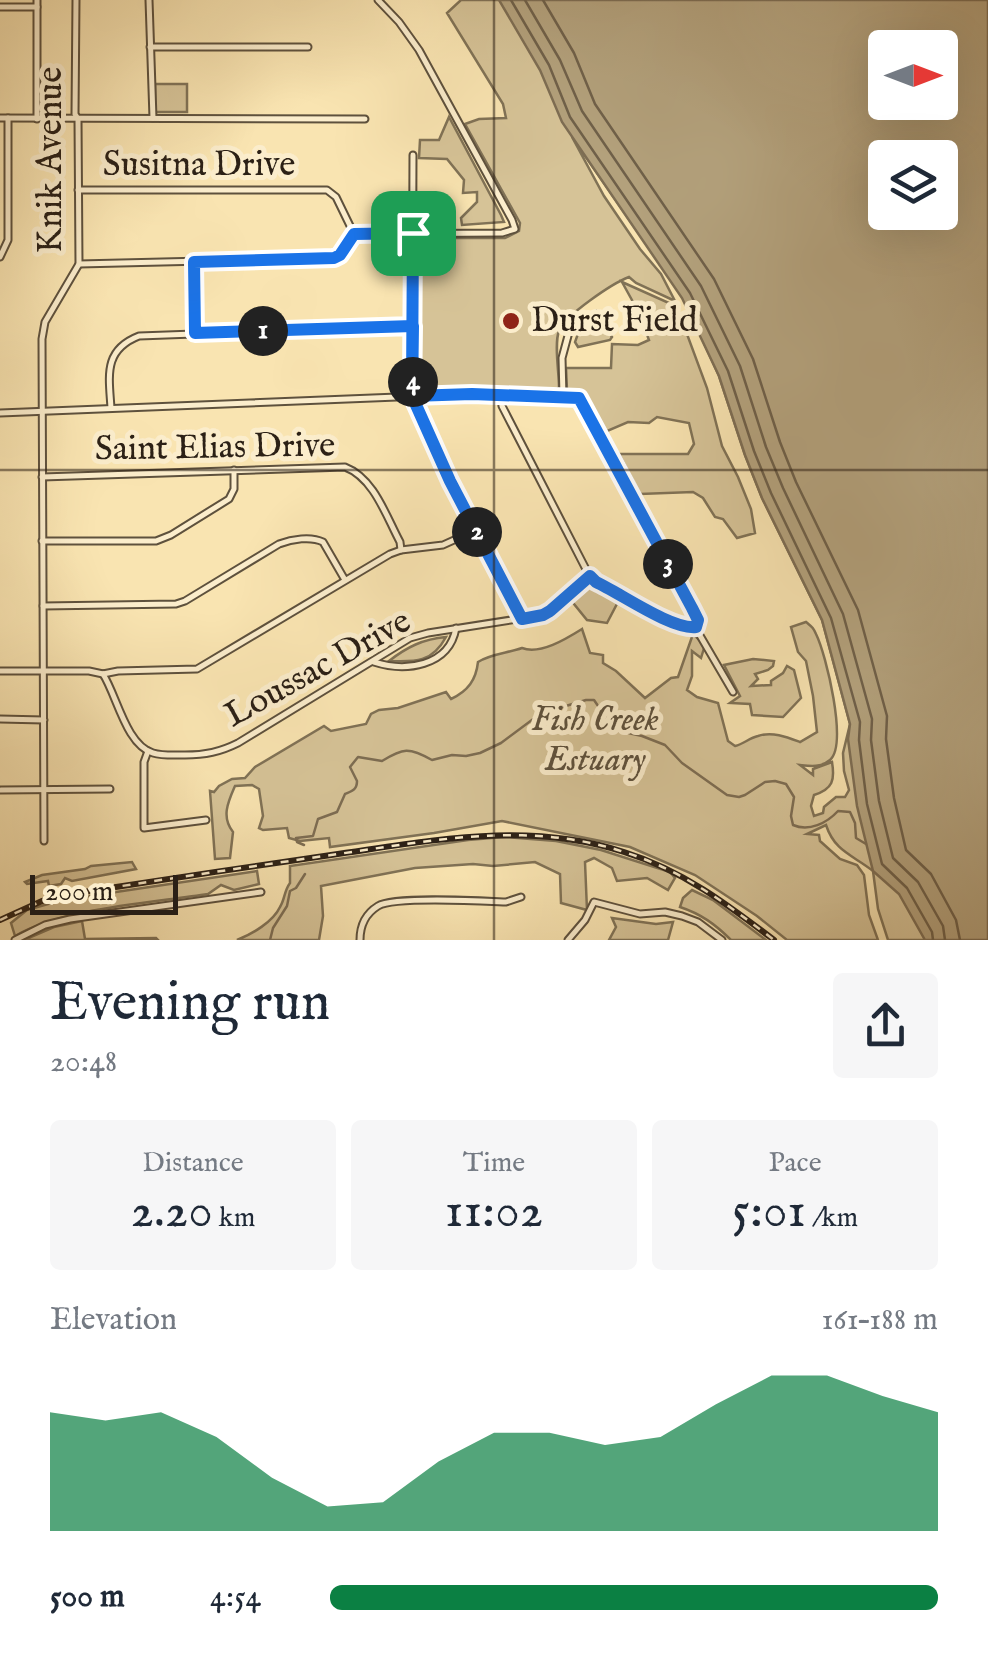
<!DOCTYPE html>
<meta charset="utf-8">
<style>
body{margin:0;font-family:"IM FELL English",serif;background:#f6f6f7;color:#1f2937;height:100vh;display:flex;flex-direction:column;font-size:38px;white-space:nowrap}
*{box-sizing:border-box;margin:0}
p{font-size:32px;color:#747a83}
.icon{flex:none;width:55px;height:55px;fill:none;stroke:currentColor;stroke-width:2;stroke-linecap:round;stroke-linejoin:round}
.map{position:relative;height:940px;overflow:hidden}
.side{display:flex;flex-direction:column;background:#fff;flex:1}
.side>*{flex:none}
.needle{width:65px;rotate:90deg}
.buttons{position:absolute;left:868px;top:30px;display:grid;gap:20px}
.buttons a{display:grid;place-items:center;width:90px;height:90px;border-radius:10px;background:#fff;box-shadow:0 10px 40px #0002;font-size:50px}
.scale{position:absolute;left:30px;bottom:25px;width:148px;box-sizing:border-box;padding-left:10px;border:5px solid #2b2016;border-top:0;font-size:28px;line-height:35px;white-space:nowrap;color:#2b2016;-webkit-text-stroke:8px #fbedcc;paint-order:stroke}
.pin{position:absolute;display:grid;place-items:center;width:85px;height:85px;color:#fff;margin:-42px;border-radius:20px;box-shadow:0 5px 15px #0006}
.km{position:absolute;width:50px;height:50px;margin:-25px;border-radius:50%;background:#222;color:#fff;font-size:28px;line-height:50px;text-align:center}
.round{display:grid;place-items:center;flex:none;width:105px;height:105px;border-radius:10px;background:#f6f6f7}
.summary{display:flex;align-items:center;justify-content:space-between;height:170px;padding:0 50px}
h1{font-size:55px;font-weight:600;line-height:75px}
.figures{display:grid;grid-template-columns:repeat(3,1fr);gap:15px;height:170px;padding:10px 50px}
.figures div{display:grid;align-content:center;border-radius:10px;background:#f6f6f7;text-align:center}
.figures b{font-size:50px;font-weight:600}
.figures small{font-size:28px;font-weight:400}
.figures p{font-size:28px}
.chart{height:280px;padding:20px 50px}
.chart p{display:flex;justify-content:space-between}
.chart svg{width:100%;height:180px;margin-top:10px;fill:#0b8043;opacity:.7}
ul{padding:0 50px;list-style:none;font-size:32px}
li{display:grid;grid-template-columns:160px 120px 1fr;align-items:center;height:75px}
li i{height:25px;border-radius:12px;background:#0b8043}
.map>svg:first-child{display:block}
.green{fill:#d6c397;stroke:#807256;stroke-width:2.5}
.water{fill:#b3a17c;stroke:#7d6d53;stroke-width:2.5;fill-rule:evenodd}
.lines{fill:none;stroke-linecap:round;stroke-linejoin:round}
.shore{stroke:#6f6049;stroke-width:2.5}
.stream{stroke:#7d6d53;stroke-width:2.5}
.minor-casing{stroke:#5e513d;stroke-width:9}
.minor{stroke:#fbedcc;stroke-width:5}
.rail-casing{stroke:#2b2016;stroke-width:6}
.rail{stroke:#fbedcc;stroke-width:2.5;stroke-dasharray:8;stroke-linecap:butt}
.route-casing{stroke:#fff;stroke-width:20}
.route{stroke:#1a73e8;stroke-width:12}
.grid{fill:none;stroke:#2b2016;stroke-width:2.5;stroke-opacity:0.55}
.poi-dot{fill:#8f2418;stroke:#fbedcc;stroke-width:4}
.labels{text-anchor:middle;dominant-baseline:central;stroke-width:10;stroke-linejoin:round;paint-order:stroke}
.street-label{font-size:35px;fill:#2b2016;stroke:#fbedcc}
.poi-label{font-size:35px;fill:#2b2016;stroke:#fbedcc;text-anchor:start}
.park-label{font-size:35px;font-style:italic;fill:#5e513d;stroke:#fbedcc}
</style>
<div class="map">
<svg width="988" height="940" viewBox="0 0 988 940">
<rect width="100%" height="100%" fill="#f9e4b1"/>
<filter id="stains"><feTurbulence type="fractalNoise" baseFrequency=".002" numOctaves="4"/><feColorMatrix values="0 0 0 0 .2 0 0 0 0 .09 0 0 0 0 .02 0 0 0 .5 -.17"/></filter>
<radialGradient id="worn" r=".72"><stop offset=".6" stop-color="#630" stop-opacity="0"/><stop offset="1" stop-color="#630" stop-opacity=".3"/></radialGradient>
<!-- green -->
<g class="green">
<path d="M461,0H707L988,940H888L878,909L873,871C853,855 835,852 826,825L807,834L819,835L820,841L840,859L857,865L864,875L869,915L878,940H787L757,916L695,875L630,847L502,821L434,833L330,847L329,838L300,841L289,838L287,828L263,830L259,828L263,816L259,789L252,785L235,786C228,802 221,817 233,832L230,858L215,859L210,791L214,792L219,786L232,779L245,778L255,767L324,726L331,731L366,724L371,714L379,710L398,708L446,692L451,699C468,691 476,680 478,662C490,654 508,653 522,648C540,655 566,639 582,629L590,653L603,655V663L616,671L645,698L671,678L678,677L693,634L705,645L701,658L692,651V676L687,690L697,697L718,703L728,741L735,746C744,744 749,738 758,736C772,731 787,737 800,742L817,732L813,696L806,661L798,652L791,627L806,622C812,627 813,627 816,634C826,654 848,744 830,760C821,768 809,766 800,765L813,775V769L832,762C835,780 833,789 814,795L811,806L814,816L823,813L824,807L836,797H845L849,790L844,771L843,753L850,724L822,620L762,498L745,455L719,376L683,297L572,137L604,196L640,249L661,274L675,301L636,283L629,277C613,283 565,315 559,331C554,343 559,373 559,387L556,391L416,389L417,238H505L519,231L520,223L465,124L479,119L506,118L503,104L447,13Z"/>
<rect x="155" y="84" width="32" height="28"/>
<polygon points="449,117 501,215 504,222 462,225 461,218 477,202 477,192 463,193 464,180 447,159 419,158 420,140 439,140"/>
<polygon points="622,282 669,303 684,326 707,388 722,446 738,477 751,509 755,533 737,538 723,519 715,517 703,498 693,492 640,494 619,454 688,454 694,444 689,423 657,417 649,423 628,422 605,432 585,397 580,393 567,390 566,368 611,368 612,344 638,345 649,340 638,311"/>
<polygon points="596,311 612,337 610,340 578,347 575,342 579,331"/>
<polygon points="583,586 591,586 619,600 607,623 587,620 570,599"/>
<path d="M446,637C432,663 415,662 389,661C407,647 423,639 446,637Z"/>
<polygon points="753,659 774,661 773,666 768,670 755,674 758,679 751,686 771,685 771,681 783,673 787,666 794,670 801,698 783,717 752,715 750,704 730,703 740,696 724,665"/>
<path d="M504,837L556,841L601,850L670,872L675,878L668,890L647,878L617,881L612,868L594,858L585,862L587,910L561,903L560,874L535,862L493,866L473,864L415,868L321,886L323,916L319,940H237C252,934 273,922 280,907C285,899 284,891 290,883V866L468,840Z"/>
<polygon points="132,862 136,869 72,881 65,878 61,884 49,886 48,881 27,884 25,882 42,875 85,869 91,866"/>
<path d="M257,871L259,884L234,890L221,885L208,894C150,903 64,908 15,936L11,923L27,910L62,900Z"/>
<path d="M692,890L713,900L766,940H731C715,924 701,914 680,907L683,898Z"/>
<polygon points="612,918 656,924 673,922 668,940 609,940 616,927"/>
<polygon points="82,921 85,939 156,938 158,940 24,940 54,927"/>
</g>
<!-- water -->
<path class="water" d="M499,0H988V940H925L899,894L873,871L857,806L848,739L850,724L822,620L762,498L745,455L719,376L682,298L562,122L540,70ZM885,48H940V102H885ZM885,158H940V212H885Z"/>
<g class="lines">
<!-- shore -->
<g class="shore">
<polyline points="511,0 549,65 570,117 690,293 728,371 754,451 771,493 831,618 860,722 859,740 867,804 882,864 907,888 932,932 933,940"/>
<polyline points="525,0 560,60 582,111 701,286 740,366 766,447 783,488 843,614 872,719 871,740 879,801 893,858 918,882 943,926 945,940"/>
<polyline points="543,0 574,53 595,104 714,279 753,359 780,442 796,482 858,610 887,716 886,739 894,798 906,850 931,874 956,920 960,940"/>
</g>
<!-- stream -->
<g class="stream">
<path d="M304,845L297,842L296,838L313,836L318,819L337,812L345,794C352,791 357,790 357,781L350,767L358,757L382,761C403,748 409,747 432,760L452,755L466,756L480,753L501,743L548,708H559L586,700H594L609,722L619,731L642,736L665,745L682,763L727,795L739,797L745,795L765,782L775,781L786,784L794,797L791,816L793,825C809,832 827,823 838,811L850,812L855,823L856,838L866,844"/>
<polyline points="270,940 273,928 287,906 290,891 296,888 305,874"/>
</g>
<defs>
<g id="minor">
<polyline points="37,0 37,119"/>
<polyline points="149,0 153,118"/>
<polyline points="0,7 37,7"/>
<polyline points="150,47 308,47"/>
<polyline points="0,118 365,119"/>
<polyline points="413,155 412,396 450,481 522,619"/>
<polyline points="78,190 327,190 336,197 354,234"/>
<polyline points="354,234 502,233 515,229 512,220 419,50 399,22 378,0"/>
<polyline points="0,257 8,240 8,118"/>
<polyline points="194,262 195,333"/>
<polyline points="79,264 334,258 340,255 354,234"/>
<polyline points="501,396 502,406 590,577"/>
<polyline points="563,396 562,358 569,332"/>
<path d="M111,408C109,376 103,350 139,336L413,326"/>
<polyline points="0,413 472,394 577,397 584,403 692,609 698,620 695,627 733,692"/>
<path d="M42,477L345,467C374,478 386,516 400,542L401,550"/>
<polyline points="42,541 156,541 171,535 229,499 234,489 234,470"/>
<path d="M590,577L596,582C620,593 672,630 695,627"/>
<path d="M43,606L176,604L185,601L279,544C292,539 311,536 323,542L345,580"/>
<path d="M374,662C405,672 449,667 456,628"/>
<polyline points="0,671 89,671 103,674 118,671 197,669 390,554 401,550 443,545 476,530"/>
<path d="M103,674C117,696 126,745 153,753C163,756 174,755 185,755C205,755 220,752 238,743L410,638L428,633L543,615L556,607L590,577"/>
<polyline points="0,719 44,720"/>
<polyline points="148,751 144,762 144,828 206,820"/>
<polyline points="1,790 110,789"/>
<polyline points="44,841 42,339 45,322 79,264 78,119 75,114 76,0"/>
<polyline points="15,940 45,925 70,919 261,892"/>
<path d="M360,940C360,926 365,914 378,906C394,896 482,901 506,902L521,897"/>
<polyline points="568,940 585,920 594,902 640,914 665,912 682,916 698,922 722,940"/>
</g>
</defs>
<!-- minor casing -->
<use href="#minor" class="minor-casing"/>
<!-- minor -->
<use href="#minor" class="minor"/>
<defs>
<path id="rail" d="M0,920L42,901L83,892C166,879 248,867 331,855C430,841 527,820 624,852C682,870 727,904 774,940"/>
</defs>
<!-- rail casing -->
<use href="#rail" class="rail-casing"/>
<!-- rail -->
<use href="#rail" class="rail"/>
</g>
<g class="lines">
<defs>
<path id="route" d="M413,233L354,234L340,255L334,258L194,262L195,333L413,326L412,396L450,481L522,619L543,615L550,611L590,576L596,582C620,593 672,630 696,627L698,620L692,608L579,398L472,394L412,396V387L413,233"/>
</defs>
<!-- route casing -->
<use href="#route" class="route-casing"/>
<!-- route -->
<use href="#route" class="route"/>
</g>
<!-- grid -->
<path class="grid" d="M494,0V940M0,470H988"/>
<!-- markers -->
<circle class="poi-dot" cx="511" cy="321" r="10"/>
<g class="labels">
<!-- street labels -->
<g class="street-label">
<text transform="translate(51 160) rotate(-90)">Knik Avenue</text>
<text x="199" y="165">Susitna Drive</text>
<text transform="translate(215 448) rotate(-1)">Saint Elias Drive</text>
<text transform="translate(318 669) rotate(-29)">Loussac Drive</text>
</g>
<!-- poi labels -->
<g class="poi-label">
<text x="531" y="321">Durst Field</text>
</g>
<!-- park labels -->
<g class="park-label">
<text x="595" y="720">Fish Creek<tspan x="595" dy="40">Estuary</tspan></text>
</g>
</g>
<rect width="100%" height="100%" filter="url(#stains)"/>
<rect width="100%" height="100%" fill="url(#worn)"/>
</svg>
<div class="buttons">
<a><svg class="needle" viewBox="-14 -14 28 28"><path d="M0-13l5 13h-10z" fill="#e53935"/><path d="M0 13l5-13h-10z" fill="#747a83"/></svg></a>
<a><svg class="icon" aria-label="layers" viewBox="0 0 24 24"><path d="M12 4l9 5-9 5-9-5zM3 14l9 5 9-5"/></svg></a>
</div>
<div class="scale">200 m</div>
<div class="pin" style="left:413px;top:233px;background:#1e9e55"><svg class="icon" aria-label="arrive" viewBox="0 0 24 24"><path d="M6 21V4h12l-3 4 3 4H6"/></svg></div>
<b class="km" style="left:263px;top:331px">1</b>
<b class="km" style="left:477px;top:532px">2</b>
<b class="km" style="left:668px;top:564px">3</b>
<b class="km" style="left:413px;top:382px">4</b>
</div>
<section class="side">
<div class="summary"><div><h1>Evening run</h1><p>20:48</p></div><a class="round"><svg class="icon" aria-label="share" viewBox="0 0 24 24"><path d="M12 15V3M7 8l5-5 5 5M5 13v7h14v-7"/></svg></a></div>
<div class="figures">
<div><p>Distance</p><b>2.20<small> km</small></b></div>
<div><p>Time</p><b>11:02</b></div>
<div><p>Pace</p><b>5:01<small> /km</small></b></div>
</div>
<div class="chart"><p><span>Elevation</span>161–188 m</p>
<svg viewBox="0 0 160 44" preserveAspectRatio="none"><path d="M0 44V15L10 17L20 15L30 21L40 31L50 38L60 37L70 27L80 20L90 20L100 23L110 21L120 13L130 6L140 6L150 11L160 15V44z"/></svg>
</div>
<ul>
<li><b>500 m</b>4:54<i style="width:100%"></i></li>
</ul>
</section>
